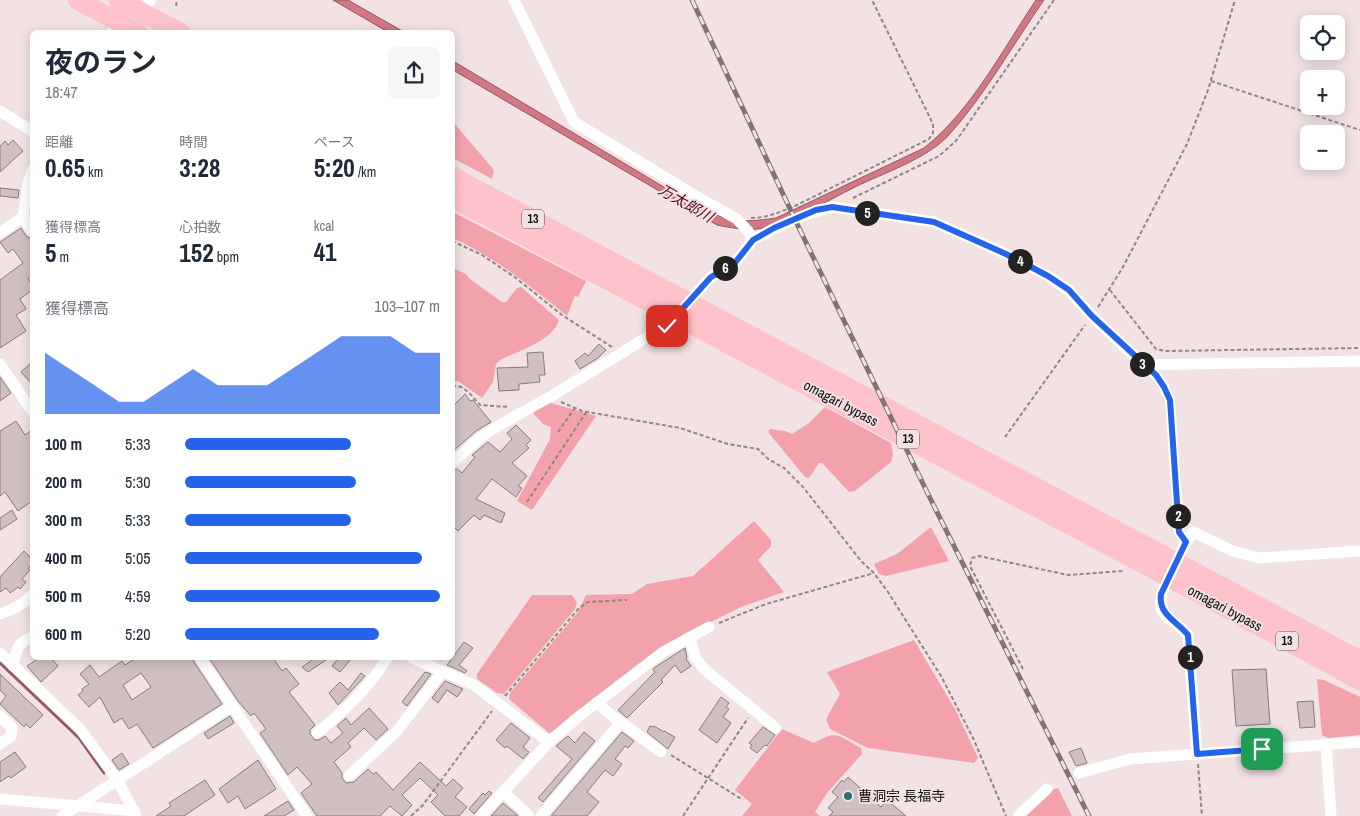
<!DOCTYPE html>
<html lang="ja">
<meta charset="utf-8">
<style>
body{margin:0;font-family:"Archivo Narrow","Noto Sans JP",sans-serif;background:#f6f6f7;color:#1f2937;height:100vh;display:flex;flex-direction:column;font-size:19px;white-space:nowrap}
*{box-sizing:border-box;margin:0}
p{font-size:16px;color:#747a83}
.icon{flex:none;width:28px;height:28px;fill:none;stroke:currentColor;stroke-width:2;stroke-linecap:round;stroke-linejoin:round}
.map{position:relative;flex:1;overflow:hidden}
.side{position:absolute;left:30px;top:30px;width:425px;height:630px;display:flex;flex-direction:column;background:#fff;border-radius:8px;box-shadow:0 2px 12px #0003}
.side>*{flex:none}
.tools{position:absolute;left:1300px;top:15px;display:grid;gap:10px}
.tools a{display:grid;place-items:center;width:45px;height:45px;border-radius:8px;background:#fff;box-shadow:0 2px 12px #0003;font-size:25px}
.pin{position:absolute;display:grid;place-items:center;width:42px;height:42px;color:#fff;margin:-21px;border-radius:10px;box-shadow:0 2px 8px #0006}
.km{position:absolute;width:25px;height:25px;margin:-12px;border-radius:50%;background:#222;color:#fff;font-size:14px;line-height:25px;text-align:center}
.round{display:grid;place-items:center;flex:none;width:52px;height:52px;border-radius:8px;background:#f6f6f7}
.summary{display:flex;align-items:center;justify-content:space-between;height:85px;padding:0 15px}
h1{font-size:28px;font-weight:700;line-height:38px}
.figures{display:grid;grid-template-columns:repeat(3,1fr);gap:8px;height:85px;padding:5px 15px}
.figures div{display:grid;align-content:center}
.figures b{font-size:25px;font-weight:700}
.figures small{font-size:14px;font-weight:400}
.figures p{font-size:14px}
.chart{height:140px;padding:10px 15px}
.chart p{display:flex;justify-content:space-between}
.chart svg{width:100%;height:90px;margin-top:5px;fill:#2563eb;opacity:.7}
ul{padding:0 15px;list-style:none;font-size:16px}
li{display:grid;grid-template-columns:80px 60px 1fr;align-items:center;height:38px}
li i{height:12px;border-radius:6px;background:#2563eb}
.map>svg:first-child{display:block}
.green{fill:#f3a2ab}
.water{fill:#d07985;stroke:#975961}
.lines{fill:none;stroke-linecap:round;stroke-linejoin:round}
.stream{stroke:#975961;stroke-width:3}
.building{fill:#d1c0c2;stroke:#897a7b;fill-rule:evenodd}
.path{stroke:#918687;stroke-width:2;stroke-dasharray:4 2.5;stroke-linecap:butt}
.minor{stroke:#fff;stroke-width:11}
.trunk{stroke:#fec3ca;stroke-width:19}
.rail-casing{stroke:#7f7576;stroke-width:5}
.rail{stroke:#f2e2e3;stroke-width:3;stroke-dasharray:9;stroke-linecap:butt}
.route-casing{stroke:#fff;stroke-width:10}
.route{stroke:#2563eb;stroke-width:6}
.poi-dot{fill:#28726f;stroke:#f2e2e3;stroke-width:2}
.labels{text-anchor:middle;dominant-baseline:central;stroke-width:4;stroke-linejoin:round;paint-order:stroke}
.shield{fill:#f2e2e3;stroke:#554d4d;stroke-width:1}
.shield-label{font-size:12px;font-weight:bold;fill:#120d0d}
.street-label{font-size:14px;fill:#120d0d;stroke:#f2e2e3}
.poi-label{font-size:14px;fill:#120d0d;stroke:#f2e2e3;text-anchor:start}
.water-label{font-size:15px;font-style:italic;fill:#57061e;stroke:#f2e2e3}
</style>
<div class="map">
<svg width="1360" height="816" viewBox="0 0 1360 816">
<rect width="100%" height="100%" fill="#f2e2e3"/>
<!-- green -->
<g class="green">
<polygon points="453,122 494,170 492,179 453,158"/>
<path d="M453,212L586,281L578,297L575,296L567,316C529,285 497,259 453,238Z"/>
<path d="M453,268L466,274L470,279L502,302H506L517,288L521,287L559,320C553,341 518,351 500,360L496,364L493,382L482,398L458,381L453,382Z"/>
<polygon points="551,403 596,416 532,510 517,501 550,439 551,427 543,424 531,411 541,405"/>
<polygon points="825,407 891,443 893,454 891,462 855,491 849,492 822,463 819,463 809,478 805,477 768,432 770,429 785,431 792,434 809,423"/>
<polygon points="754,521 771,540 771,546 758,560 784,592 741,607 709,623 553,732 549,733 509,699 510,693 578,612 586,595 632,594 647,584 693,576"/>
<polygon points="931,527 949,561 886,576 879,574 874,564 897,554"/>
<polygon points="532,595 572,595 577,603 575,609 504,694 497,693 477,679 477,674"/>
<polygon points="914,640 956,711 978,758 974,763 868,748 830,729 826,719 840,694 827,672"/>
<polygon points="1317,679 1324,680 1360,697 1360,735 1328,738 1322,735"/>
<path d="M782,729L814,743C838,729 838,736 861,748L862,754L827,793L815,812L820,816H742L752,804L735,790Z"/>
<polygon points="1058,788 1072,816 1025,816 1054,789"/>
</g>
<!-- water -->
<g class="water">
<polygon points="333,0 348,0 404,32 388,32"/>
<path d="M1036,0H1044C1014,43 983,98 948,136C926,159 884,173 855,187C829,200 787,225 758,229C744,230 731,228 717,225L453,70V61L699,208C732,222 740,223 776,218L924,148C971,111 1003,49 1036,0Z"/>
</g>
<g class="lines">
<!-- stream -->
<polyline class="stream" points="0,663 79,738 104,773"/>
</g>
<!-- building -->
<g class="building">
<polygon points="13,140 23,151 0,172 0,146 5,141 8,145"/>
<polygon points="0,188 19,190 18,198 0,196"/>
<polygon points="21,228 26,236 32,239 32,276 28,279 32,284 32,290 20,299 26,309 16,315 26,331 0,348 0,280 23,263 13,249 8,253 0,242"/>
<polygon points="599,344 606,350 598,358 580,369 575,361 585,353 588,356"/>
<polygon points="543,352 545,375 539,375 540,382 519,384 519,390 499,391 497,368 528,367 527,353"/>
<polygon points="32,362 32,384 21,372"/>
<polygon points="0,377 11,393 0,401"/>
<polygon points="465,394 470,401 473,400 491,422 476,431 452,452 452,407"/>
<polygon points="16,421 25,435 32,430 32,501 18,511 5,492 0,496 0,431"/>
<polygon points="516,425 531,440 526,445 529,448 512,463 527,476 518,486 522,488 516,497 492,479 476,499 505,513 501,523 484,515 480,520 474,515 458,531 452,525 452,470 457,469 462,473 475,457 472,455 488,442 500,452 512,439 507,433"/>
<polygon points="12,510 17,519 0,530 0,518"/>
<polygon points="24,551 32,559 32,564 28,569 30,570 22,579 26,582 20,589 18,587 10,593 6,588 0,592 0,577"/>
<polygon points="464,642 473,648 459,665 467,671 465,673 447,665"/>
<polygon points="685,648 687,658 686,659 691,666 681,673 675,665 661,680 663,682 627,718 618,710 655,672 653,670 654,668"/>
<polygon points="39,658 51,658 58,666 41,682 27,666"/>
<path d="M136,658H193L194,662L222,704L153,748L137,724L129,729L122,718L114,723L100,697L89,707L78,695L83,691L82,689L89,684L80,674L90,665L99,677L122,661L125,665ZM141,673L151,687L132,700L123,685Z"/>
<polygon points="209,658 273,658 282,671 286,668 299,684 289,692 315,725 310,730 310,734 315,740 319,740 325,736 331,743 343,733 337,726 346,718 351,725 369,708 388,729 376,740 364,728 348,743 351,747 334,762 342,773 342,778 346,783 354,782 368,769 373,774 376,772 393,790 420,762 446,786 453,779 463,788 455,797 467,807 459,816 445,816 431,802 438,795 420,778 402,795 412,805 402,816 390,806 380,816 317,816 301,793 312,784 297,767 288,775 260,733 266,729 254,713 251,716 238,701"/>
<polygon points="315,658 329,658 308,672 302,667"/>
<polygon points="339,658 352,658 340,672 332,666"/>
<polygon points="1266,669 1270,724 1236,726 1232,670"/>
<polygon points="425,672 431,674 407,706 402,702"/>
<polygon points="361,673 365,676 338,705 329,693 340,682 348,690"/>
<polygon points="0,674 43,715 30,728 26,724 24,727 0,704 6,696 0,690"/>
<polygon points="445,681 463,689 457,697 447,690 438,703 432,698"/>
<polygon points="721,697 729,703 726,707 729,709 723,717 731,723 717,743 699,730"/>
<polygon points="1313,701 1315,727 1300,728 1297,702"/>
<polygon points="230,716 234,723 208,739 204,733"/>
<polygon points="511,723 530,738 523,747 529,752 523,759 507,746 505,748 496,740"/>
<polygon points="650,726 653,727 654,726 664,732 664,731 675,737 668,749 647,732"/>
<polygon points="763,727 775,735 767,746 765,745 757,753 750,748 752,745 749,743"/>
<polygon points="584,732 595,741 543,802 538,798 572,759 556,746 568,736 575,743"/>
<polygon points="622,732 634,741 628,748 625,746 615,759 622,764 613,776 605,770 587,792 599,802 587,816 551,816"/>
<polygon points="1081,748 1087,763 1076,766 1069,752"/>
<polygon points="15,752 26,767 11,778 9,776 0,782 0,762"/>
<polygon points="122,753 129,764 119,770 112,760"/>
<polygon points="258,760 276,789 245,809 238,796 228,803 219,789"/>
<polygon points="848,777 881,807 887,800 906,816 829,816 833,812 828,808 838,797 832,792 842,780 844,782"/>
<polygon points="205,780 215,795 184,816 156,816 171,806 169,803"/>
<polygon points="489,791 492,793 474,814 469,809 483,793 485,795"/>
<polygon points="288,801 294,810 284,816 264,816"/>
<polygon points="503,803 516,814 518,816 491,816"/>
</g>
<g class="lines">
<!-- path -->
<g class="path">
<polyline points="176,6 177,0"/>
<polyline points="1211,81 1360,130"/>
<polyline points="853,198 939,156 956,141 1054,0"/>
<path d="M751,218C768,218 782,211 797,205L929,139L933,133V124L872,0"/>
<polyline points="452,241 482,255 516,278 562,315 612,347"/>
<polyline points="1110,290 1156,349 1165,351 1360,348"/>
<polyline points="1098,307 1123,267 1187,144 1208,90 1235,0"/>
<polyline points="1156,376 1164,387 1170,400 1180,533"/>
<path d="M452,386C465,384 472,397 480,405L509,407"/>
<polyline points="561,402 582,411 680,428 728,444 758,449 768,459 784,468 803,487 861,561 874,573 888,592 941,676 973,738 1006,816"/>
<polyline points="558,432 575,408"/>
<polyline points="1005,437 1085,325"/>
<polyline points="527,502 587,411"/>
<polyline points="719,623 766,604 874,573"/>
<polyline points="1023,669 970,566 972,558 979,556 1068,575 1123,571"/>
<polyline points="505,696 579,608 588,602 627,600"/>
<polyline points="671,755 743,800"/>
<polyline points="1198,764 1202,816"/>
<polyline points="411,816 423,805 492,711"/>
<polyline points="683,816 748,718"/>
</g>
<!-- minor -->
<g class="minor">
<polyline points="112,32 140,11 151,0"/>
<polyline points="0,111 32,131"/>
<polyline points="32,171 28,183 23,217 32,232"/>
<polyline points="0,233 23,217"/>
<path d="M753,240C778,226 804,213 833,207L934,222L1006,254L1048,276L1069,291L1092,316L1143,365L1360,361"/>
<polyline points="0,364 32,411"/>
<polyline points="452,463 481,437 501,424 550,397 667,325 711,277 734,264 753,240 748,231 737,219 694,195 574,122 514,0"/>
<path d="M0,614C13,610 23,605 32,595"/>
<polyline points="690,637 695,657 704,669 776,728"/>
<polyline points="0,653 80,729 118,781 136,816"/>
<polyline points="200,658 307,816"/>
<polyline points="412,658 474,685 549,742"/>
<path d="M13,666C17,649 16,644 32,637"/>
<polyline points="597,702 606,711 661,752"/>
<polyline points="0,716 12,728 11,736 0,744"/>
<path d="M317,733C344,711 369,688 387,658"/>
<polyline points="1326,744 1331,816"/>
<path d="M1197,754L1188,635C1181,626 1168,620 1162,611C1154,597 1184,545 1193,532L1233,551L1259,558L1360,551"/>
<polyline points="1079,773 1130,759 1360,742"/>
<polyline points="349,776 397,731 443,671"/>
<polyline points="504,792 529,816"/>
<polyline points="0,799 135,811"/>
<polyline points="62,816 232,706"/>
<polyline points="481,816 549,742 577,718 663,652 709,627"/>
<polyline points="541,816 621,722"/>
<polyline points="1018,816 1047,789"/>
</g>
<!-- trunk -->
<g class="trunk">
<polyline points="77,0 138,32"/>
<polyline points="118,0 180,32"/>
<polyline points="452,176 1360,660"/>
<polyline points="452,198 1213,601 1360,681"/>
</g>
<defs>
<polyline id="rail" points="692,0 799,228 929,496 1089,816"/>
</defs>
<!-- rail casing -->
<use href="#rail" class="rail-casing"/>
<!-- rail -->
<use href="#rail" class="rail"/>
</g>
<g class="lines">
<defs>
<path id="route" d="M667,326L711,277L734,264L753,240L774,228L816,210L832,207L934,222L1006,254L1048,276L1069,290L1092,316L1156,375L1164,387L1170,400L1179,532L1186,542L1161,594C1158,615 1177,621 1188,635L1197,754L1262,749"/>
</defs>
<!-- route casing -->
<use href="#route" class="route-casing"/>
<!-- route -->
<use href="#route" class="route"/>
</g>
<!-- markers -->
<circle class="poi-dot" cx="848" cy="796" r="5"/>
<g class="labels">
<!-- shield labels -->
<g class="shield">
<rect x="522" y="209.5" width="22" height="19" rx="4"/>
<rect x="897" y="429.5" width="22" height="19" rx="4"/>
<rect x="1276" y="631.5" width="22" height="19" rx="4"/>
</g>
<g class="shield-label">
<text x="533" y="219">13</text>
<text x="908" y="439">13</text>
<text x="1287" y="641">13</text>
</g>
<!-- street labels -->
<g class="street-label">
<text transform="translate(841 403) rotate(28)">omagari bypass</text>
<text transform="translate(1225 608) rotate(28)">omagari bypass</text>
</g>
<!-- poi labels -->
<g class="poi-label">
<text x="858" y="796">曹洞宗 長福寺</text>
</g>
<!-- water labels -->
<g class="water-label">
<text transform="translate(686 203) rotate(30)">万太郎川</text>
</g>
</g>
</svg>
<div class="tools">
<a><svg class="icon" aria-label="locate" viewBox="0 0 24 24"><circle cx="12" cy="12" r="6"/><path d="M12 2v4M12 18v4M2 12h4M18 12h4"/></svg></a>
<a>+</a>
<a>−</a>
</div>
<div class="pin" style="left:1262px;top:749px;background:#1e9e55"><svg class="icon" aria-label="arrive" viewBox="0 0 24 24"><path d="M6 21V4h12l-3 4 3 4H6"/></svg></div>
<div class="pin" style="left:667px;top:326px;background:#d93025"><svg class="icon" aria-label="check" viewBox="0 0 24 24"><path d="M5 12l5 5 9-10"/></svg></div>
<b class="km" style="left:1190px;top:657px">1</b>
<b class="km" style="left:1178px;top:516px">2</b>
<b class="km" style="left:1142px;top:364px">3</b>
<b class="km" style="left:1020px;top:261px">4</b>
<b class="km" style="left:867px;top:213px">5</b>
<b class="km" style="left:725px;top:268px">6</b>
<section class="side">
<div class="summary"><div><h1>夜のラン</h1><p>18:47</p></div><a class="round"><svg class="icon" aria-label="share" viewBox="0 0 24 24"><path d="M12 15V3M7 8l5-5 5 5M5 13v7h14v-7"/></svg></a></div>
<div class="figures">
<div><p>距離</p><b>0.65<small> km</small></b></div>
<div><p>時間</p><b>3:28</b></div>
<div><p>ペース</p><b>5:20<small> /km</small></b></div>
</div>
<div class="figures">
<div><p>獲得標高</p><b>5<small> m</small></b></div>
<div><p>心拍数</p><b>152<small> bpm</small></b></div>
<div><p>kcal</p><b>41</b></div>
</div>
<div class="chart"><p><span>獲得標高</span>103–107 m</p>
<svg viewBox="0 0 160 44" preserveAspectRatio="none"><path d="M0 44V14L10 22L20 30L30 38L40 38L50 30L60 22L70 30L80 30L90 30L100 22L110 14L120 6L130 6L140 6L150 14L160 14V44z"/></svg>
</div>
<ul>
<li><b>100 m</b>5:33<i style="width:65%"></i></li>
<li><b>200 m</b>5:30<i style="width:67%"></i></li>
<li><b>300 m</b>5:33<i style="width:65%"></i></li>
<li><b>400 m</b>5:05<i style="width:93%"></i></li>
<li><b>500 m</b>4:59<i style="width:100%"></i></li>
<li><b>600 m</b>5:20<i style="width:76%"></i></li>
</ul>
</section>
</div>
